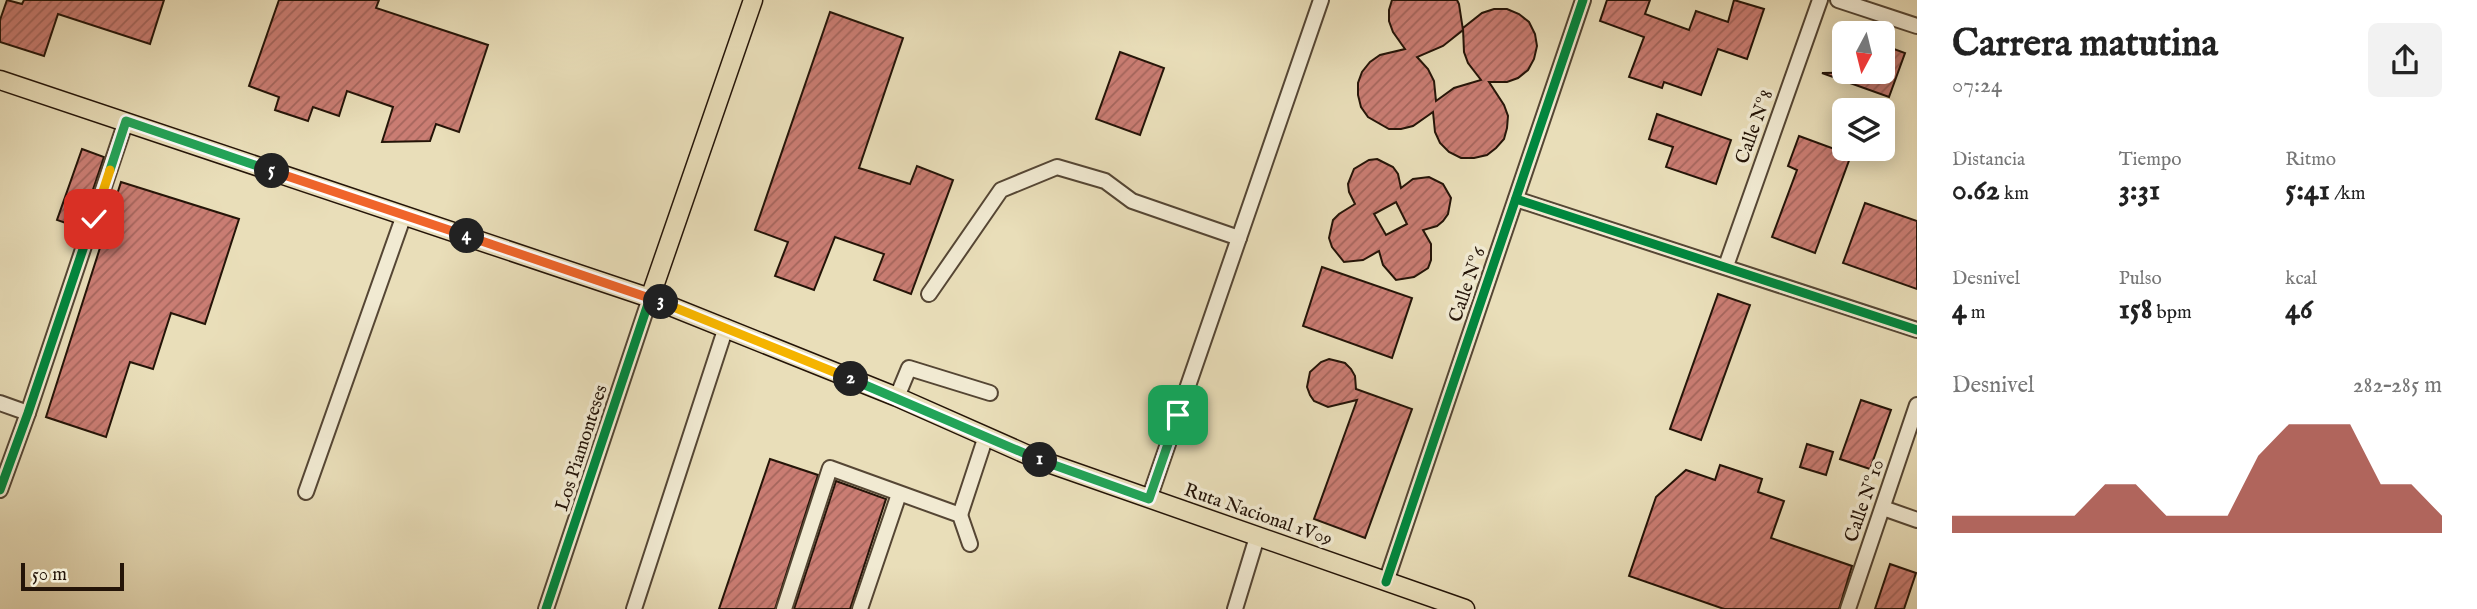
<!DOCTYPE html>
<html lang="es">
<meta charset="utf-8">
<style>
body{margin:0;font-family:"IM FELL English",serif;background:#f2f2f2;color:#222;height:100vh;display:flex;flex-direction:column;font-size:26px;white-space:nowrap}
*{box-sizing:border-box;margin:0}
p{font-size:23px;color:#767676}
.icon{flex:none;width:38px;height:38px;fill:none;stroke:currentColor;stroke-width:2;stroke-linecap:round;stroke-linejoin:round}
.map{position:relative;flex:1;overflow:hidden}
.drawer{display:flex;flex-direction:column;background:#fff;width:560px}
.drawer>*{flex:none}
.needle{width:46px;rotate:187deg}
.fabs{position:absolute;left:1832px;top:21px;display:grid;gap:14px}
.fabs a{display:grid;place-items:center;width:63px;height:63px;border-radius:10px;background:#fff;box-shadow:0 4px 18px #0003;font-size:35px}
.scale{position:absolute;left:21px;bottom:18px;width:103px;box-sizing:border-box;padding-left:7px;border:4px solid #241408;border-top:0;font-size:19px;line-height:24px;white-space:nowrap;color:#241408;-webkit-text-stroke:5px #f1ead2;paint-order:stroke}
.pin{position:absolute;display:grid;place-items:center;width:60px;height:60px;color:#fff;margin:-30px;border-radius:14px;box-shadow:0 4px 10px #0006}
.km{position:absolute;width:35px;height:35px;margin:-18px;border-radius:50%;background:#222;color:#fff;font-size:19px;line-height:35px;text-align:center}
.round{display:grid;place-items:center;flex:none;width:74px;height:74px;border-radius:10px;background:#f2f2f2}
.summary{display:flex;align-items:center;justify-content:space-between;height:119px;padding:0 35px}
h1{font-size:38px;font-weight:800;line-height:52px}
.metrics{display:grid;grid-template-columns:repeat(3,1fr);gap:10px;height:119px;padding:7px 35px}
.metrics div{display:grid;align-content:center}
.metrics b{font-size:30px;font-weight:800}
.metrics small{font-size:19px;font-weight:400}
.metrics p{font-size:19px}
.chart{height:196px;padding:14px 35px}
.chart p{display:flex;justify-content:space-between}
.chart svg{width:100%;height:126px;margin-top:7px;fill:#8f2418;opacity:.7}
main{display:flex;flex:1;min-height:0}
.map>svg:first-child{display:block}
.building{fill:url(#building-hatch);stroke:#241408;stroke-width:2;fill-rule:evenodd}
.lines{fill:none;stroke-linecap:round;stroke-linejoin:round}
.minor-casing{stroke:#554634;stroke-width:18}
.major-casing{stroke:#241408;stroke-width:21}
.minor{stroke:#f1ead2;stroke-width:14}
.major{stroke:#e9deb9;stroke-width:18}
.cycleway-casing{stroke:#f1ead2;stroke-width:13}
.cycleway{stroke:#00873e;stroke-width:9}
.split-1-casing{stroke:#fff;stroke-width:14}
.split-2-casing{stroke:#fff;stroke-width:14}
.split-3-casing{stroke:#fff;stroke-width:14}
.split-4-casing{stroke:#fff;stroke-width:14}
.split-5-casing{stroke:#fff;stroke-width:14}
.split-6-casing{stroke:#fff;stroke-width:14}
.split-7-casing{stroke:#fff;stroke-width:14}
.split-1{stroke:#22a559;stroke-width:9}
.split-2{stroke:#22a559;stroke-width:9}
.split-3{stroke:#f5b400;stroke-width:9}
.split-4{stroke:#f0652b;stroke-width:9}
.split-5{stroke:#f0652b;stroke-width:9}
.split-6{stroke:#22a559;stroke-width:9}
.split-7{stroke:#f5b400;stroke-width:9}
.labels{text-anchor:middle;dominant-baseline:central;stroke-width:7;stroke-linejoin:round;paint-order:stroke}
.street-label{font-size:19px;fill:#241408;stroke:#f1ead2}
</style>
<main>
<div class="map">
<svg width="1917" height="609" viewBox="0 0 1917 609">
<defs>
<pattern id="building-hatch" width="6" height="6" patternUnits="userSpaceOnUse" patternTransform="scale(1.75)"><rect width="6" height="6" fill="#ca7d73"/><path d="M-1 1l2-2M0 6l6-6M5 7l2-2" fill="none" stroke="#a4655c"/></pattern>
</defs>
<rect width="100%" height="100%" fill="#e9deb9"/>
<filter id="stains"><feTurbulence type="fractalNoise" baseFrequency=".00286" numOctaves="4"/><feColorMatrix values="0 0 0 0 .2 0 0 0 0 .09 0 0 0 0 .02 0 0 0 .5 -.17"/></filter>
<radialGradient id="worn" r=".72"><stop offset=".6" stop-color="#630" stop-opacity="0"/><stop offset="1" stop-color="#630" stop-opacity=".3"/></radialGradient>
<!-- building -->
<g class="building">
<polygon points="7,0 22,4 24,0 164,0 150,44 58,14 44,56 0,42 0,20"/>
<polygon points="279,0 379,0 376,8 488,45 459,132 436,124 430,141 382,142 393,107 347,91 339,116 313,107 308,121 275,110 279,97 249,86"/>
<polygon points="1392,0 1457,0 1459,4 1463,30 1443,46 1417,57 1428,69 1434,81 1436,101 1454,88 1481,80 1468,63 1464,52 1463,28 1482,13 1494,9 1507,9 1519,14 1529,22 1535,34 1537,46 1534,59 1528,70 1518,78 1507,82 1489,82 1504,105 1508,116 1507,128 1504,139 1496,148 1487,155 1474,158 1461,158 1449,152 1440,143 1435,132 1433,112 1413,126 1401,129 1389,129 1368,117 1361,107 1358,95 1358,83 1362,72 1370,62 1380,55 1405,49 1393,32 1389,21 1389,10"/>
<polygon points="1607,0 1650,0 1645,14 1689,30 1696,11 1728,22 1734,0 1764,9 1747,59 1718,49 1701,95 1664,82 1662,88 1629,77 1644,37 1600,21"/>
<polygon points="830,12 903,38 859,168 910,184 917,166 953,180 911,294 874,280 884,254 835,237 814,290 775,276 788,242 755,230"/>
<polygon points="1883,45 1905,53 1889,97 1822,73 1883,72"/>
<polygon points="1120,52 1164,68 1140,135 1096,119"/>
<polygon points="1657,114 1731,140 1716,184 1666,167 1673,147 1649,139"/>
<polygon points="1799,136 1851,155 1815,253 1772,237 1797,170 1788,166"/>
<polygon points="82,149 104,157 80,228 57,220"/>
<path d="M1377,159L1393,167L1398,174L1401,188L1413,179L1429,177L1443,184L1451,198L1448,214L1443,221L1437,226L1423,230L1431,244V260L1428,268L1414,277L1396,280L1383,265L1379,251L1363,260L1344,262L1332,247L1329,238L1333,220L1339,214L1355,204L1349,192L1348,184L1354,169L1369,160ZM1396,202L1407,224L1386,235L1374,214Z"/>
<polygon points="121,182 239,219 205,324 171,313 153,369 130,362 106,437 46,417"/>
<polygon points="1865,203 1917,221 1917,289 1843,263"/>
<polygon points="1322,267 1412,298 1392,358 1303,326"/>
<polygon points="1718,294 1750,305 1701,440 1670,429"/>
<polygon points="1329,359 1345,363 1351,369 1355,376 1356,389 1412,409 1365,538 1314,519 1357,400 1328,407 1314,401 1310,395 1307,387 1310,372 1321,362"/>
<polygon points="1861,400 1891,410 1870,469 1840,459"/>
<polygon points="1807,444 1833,452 1826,475 1800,467"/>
<polygon points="770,459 818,475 775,609 719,609"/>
<polygon points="1720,465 1762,479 1758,492 1784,501 1771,538 1852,566 1839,609 1724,609 1629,576 1656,497 1686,470 1715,480"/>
<polygon points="836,481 886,499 850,609 794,609"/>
<polygon points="1890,564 1916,573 1904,609 1875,609"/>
</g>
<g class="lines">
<defs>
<g id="minor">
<polyline points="1838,0 1917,26"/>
<polyline points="1516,199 1917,330"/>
<polyline points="1726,266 1820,0"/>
<polyline points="929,294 1001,190 1057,167 1105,181 1132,201 1239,238"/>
<polyline points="897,397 909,368 990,393"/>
<polyline points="0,403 28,413"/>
<polyline points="0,490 28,413 126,121"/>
<polyline points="306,492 404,215"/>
<polyline points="1149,499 1321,0"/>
<polyline points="1883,508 1917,520"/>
<polyline points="960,515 986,436"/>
<polyline points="1386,582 1583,0"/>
<polyline points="546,609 650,298"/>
<polyline points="634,609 726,327"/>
<polyline points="784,609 830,468 960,515 970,544"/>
<polyline points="860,609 899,494"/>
<polyline points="1235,609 1257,537"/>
<polyline points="1848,609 1917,405"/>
</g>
<g id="major">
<polyline points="0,80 650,298 897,397 1037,459 1465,609"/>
<polyline points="650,298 753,0"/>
</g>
</defs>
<!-- minor casing -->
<use href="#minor" class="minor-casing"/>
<!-- major casing -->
<use href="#major" class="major-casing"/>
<!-- minor -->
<use href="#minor" class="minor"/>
<!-- major -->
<use href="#major" class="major"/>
<defs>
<g id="cycleway">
<polyline points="1516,199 1917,330"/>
<polyline points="0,490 28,413 126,121"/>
<polyline points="1386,582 1583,0"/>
<polyline points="546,609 650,298"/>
</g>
</defs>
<!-- cycleway casing -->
<use href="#cycleway" class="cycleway-casing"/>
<!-- cycleway -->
<use href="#cycleway" class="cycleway"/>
</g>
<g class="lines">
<defs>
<polyline id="split-1" points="1040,460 1149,499 1178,415"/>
<polyline id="split-2" points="851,379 1040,460"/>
<polyline id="split-3" points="661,302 851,379"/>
<polyline id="split-4" points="467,236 661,302"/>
<polyline id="split-5" points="272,171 467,236"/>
<polyline id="split-6" points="110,170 126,121 272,171"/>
<polyline id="split-7" points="94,219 110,170"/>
</defs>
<!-- split-1 casing -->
<use href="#split-1" class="split-1-casing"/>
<!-- split-2 casing -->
<use href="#split-2" class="split-2-casing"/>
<!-- split-3 casing -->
<use href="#split-3" class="split-3-casing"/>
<!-- split-4 casing -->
<use href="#split-4" class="split-4-casing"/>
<!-- split-5 casing -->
<use href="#split-5" class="split-5-casing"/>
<!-- split-6 casing -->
<use href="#split-6" class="split-6-casing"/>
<!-- split-7 casing -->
<use href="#split-7" class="split-7-casing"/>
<!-- split-1 -->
<use href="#split-1" class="split-1"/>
<!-- split-2 -->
<use href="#split-2" class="split-2"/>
<!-- split-3 -->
<use href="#split-3" class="split-3"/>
<!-- split-4 -->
<use href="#split-4" class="split-4"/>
<!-- split-5 -->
<use href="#split-5" class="split-5"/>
<!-- split-6 -->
<use href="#split-6" class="split-6"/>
<!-- split-7 -->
<use href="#split-7" class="split-7"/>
</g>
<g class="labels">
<!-- street labels -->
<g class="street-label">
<text transform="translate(1755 127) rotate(-70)">Calle Nº8</text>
<text transform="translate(1468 285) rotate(-71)">Calle Nº6</text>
<text transform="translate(582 448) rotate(-72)">Los Piamonteses</text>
<text transform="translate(1865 501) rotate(-71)">Calle Nº10</text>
<text transform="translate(1258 515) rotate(19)">Ruta Nacional 1V09</text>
</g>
</g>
<rect width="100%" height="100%" filter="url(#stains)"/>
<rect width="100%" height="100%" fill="url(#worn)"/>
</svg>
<div class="fabs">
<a><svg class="needle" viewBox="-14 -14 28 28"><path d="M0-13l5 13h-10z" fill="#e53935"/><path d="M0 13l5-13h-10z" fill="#767676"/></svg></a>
<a><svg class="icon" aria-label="layers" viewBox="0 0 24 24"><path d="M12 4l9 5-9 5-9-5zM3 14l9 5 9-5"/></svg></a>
</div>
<div class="scale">50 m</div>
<div class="pin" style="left:1178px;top:415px;background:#1e9e55"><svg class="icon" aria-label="arrive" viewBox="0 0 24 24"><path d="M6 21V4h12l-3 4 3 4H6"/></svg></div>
<div class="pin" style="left:94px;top:219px;background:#d93025"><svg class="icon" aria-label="check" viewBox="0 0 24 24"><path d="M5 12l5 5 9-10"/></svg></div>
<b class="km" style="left:1040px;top:460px">1</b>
<b class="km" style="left:851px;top:379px">2</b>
<b class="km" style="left:661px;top:302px">3</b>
<b class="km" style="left:467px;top:236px">4</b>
<b class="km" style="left:272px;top:171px">5</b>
</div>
<section class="drawer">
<div class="summary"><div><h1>Carrera matutina</h1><p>07:24</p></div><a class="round"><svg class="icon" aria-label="share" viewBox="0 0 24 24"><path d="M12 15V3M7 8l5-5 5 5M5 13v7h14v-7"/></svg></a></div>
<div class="metrics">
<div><p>Distancia</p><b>0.62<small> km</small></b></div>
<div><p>Tiempo</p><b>3:31</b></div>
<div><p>Ritmo</p><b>5:41<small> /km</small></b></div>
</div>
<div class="metrics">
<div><p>Desnivel</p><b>4<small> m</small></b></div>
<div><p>Pulso</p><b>158<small> bpm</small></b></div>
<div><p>kcal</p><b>46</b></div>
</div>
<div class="chart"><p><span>Desnivel</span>282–285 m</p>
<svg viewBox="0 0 160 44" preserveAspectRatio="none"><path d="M0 44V38L10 38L20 38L30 38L40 38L50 27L60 27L70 38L80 38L90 38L100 17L110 6L120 6L130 6L140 27L150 27L160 38V44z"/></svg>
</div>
</section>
</main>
